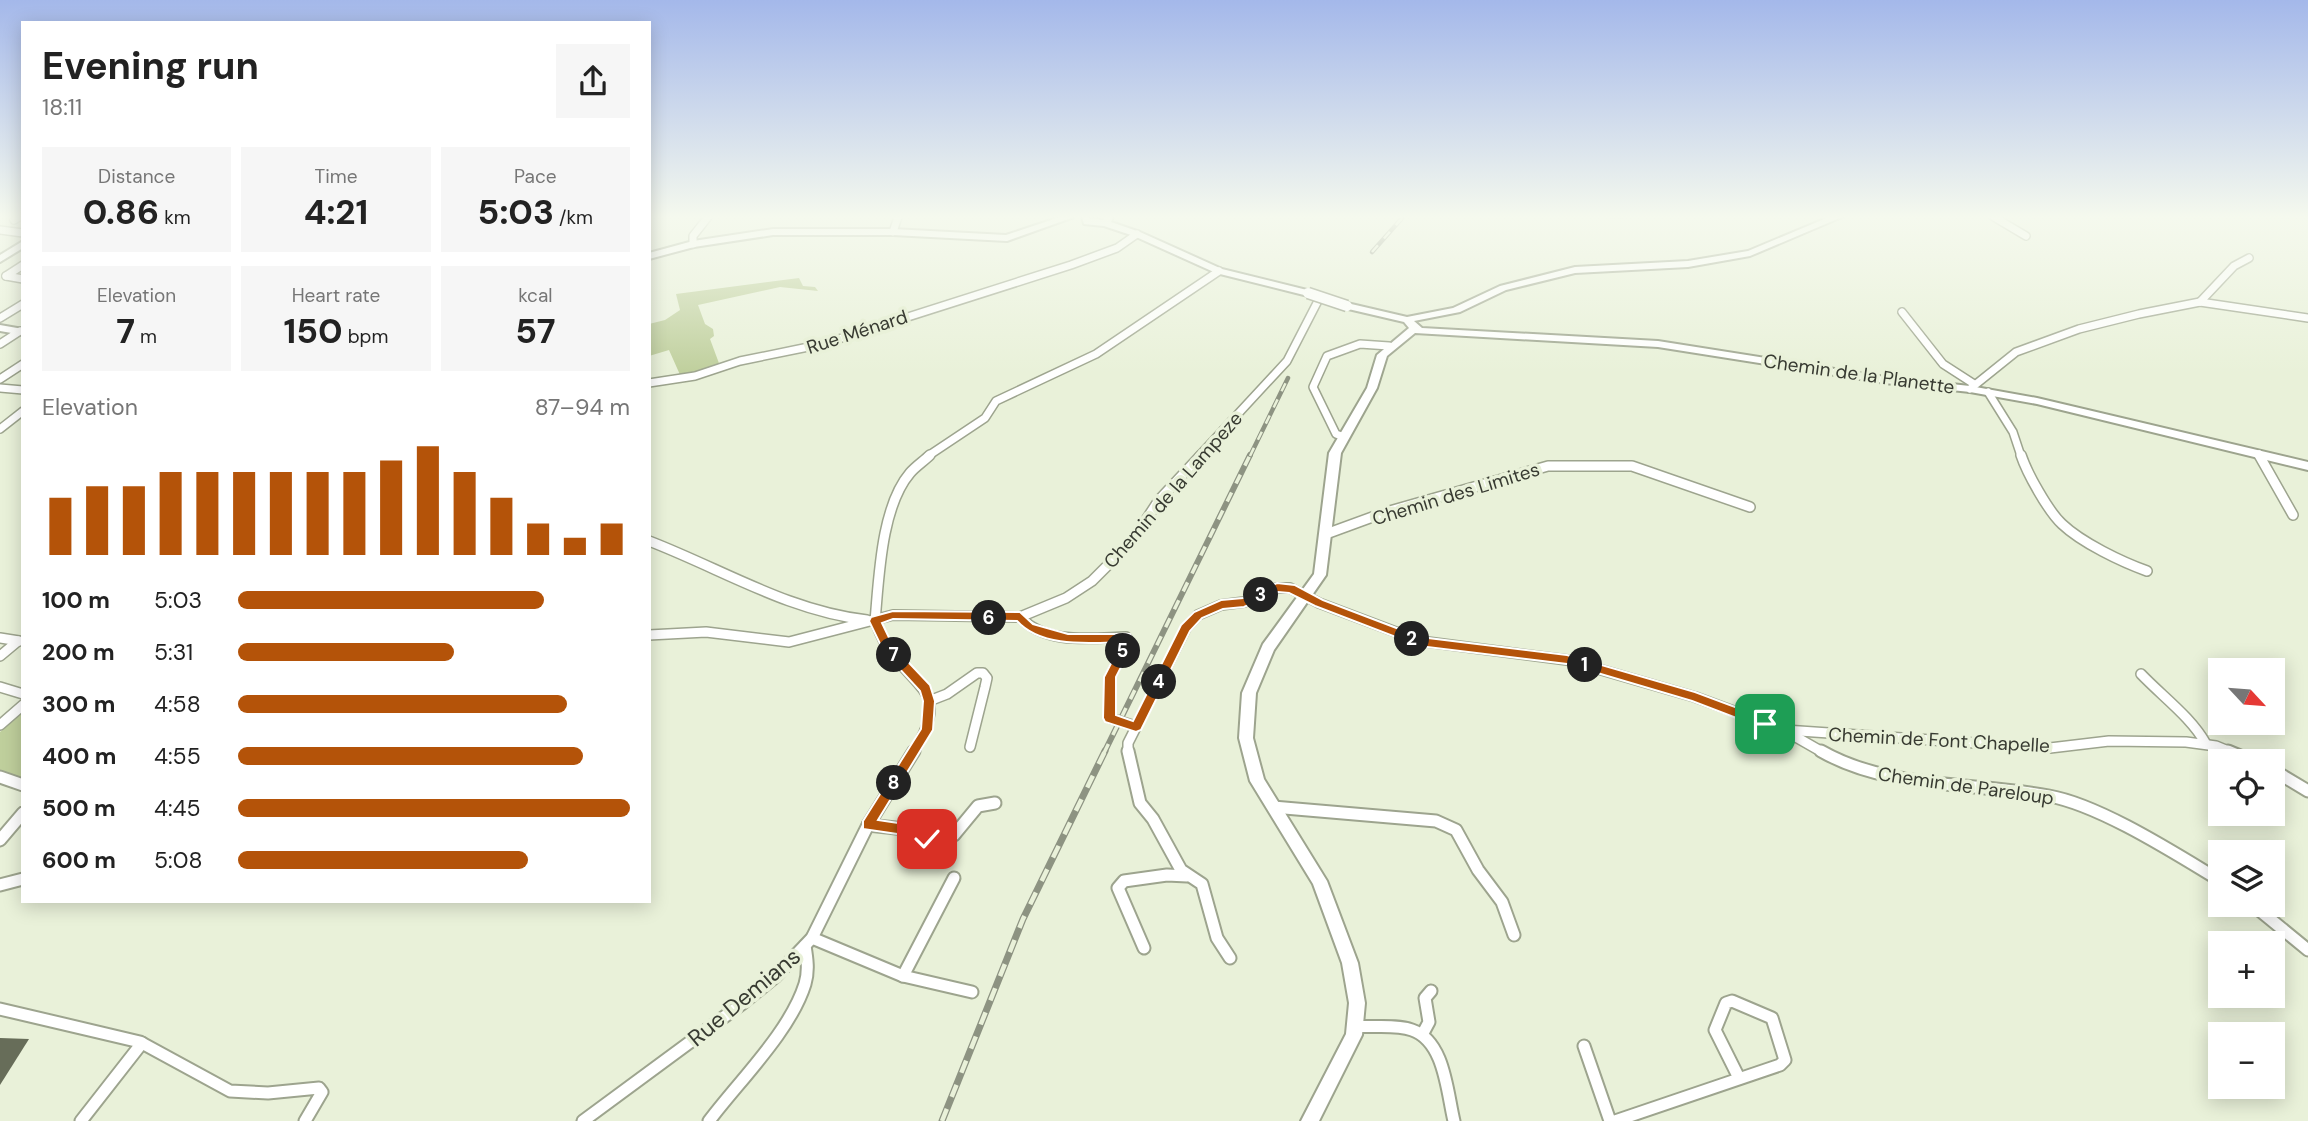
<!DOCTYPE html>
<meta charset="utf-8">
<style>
body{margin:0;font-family:"DM Sans",sans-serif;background:#f6f6f6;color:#222;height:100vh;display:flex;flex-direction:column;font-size:26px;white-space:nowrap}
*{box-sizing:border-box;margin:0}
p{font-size:23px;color:#767676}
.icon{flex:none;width:38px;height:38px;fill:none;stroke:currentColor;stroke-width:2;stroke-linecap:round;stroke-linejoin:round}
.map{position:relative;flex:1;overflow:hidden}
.drawer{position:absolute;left:21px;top:21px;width:630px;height:882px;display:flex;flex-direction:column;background:#fff;border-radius:0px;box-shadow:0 4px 18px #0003}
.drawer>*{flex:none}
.needle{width:46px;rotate:116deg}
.controls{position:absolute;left:2208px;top:658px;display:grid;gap:14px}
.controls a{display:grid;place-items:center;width:77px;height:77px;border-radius:0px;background:#fff;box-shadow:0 4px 18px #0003;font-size:35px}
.pin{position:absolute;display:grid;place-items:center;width:60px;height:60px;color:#fff;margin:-30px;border-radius:14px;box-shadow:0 4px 10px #0006}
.km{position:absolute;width:35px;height:35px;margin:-18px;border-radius:50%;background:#222;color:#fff;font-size:19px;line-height:35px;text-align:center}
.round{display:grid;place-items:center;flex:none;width:74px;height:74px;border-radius:0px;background:#f6f6f6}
.overview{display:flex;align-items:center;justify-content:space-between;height:119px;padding:0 21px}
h1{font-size:38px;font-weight:700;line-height:52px}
.figures{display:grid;grid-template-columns:repeat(3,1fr);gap:10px;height:119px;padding:7px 21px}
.figures div{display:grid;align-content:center;border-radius:0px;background:#f6f6f6;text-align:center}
.figures b{font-size:35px;font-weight:700}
.figures small{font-size:19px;font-weight:400}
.figures p{font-size:19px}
.chart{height:196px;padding:14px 21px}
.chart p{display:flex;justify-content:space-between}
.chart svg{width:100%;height:126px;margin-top:7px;stroke:#b45309;stroke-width:6}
ul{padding:0 21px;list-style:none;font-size:23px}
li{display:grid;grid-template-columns:112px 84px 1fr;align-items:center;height:52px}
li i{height:18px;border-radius:9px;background:#b45309}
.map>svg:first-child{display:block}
.green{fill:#bfcf9c}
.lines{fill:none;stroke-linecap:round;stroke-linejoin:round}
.stream{stroke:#dfbfee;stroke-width:2.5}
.building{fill:#676d59}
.street-far2-casing{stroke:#9da48e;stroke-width:10}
.street-far1-casing{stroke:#9da48e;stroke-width:12}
.street-casing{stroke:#9da48e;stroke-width:15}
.secondary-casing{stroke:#9da48e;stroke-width:4}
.street-far2{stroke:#fff;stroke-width:7}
.street-far1{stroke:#fff;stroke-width:9}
.street{stroke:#fff;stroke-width:11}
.secondary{fill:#fff;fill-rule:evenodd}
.rail-far2-casing{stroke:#8d9382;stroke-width:4.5}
.rail-far1-casing{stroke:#8d9382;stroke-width:6}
.rail-casing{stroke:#8d9382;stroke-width:7}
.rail-far2{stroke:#e9f1d9;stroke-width:2.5;stroke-dasharray:9;stroke-linecap:butt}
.rail-far1{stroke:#e9f1d9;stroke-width:3.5;stroke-dasharray:10;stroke-linecap:butt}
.rail{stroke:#e9f1d9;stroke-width:4.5;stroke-dasharray:13;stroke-linecap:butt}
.street-bridge-casing{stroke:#9da48e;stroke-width:12;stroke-linecap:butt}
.secondary-bridge-casing{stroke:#9da48e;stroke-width:13;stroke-linecap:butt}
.street-bridge{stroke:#fff;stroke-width:9}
.secondary-bridge{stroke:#fff;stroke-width:10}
.route{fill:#b45309;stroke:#fff;stroke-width:2}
.labels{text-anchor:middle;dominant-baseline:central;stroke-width:7;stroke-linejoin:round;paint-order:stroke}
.street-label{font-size:19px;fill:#383b32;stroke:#e9f1d9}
.near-street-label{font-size:23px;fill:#383b32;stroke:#e9f1d9}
</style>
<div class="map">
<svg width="2308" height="1121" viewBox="0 0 2308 1121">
<rect width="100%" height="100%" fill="#e9f1d9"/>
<!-- green -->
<g class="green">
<polygon points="799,278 803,286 815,287 818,291 780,287 698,305 705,324 713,329 714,336 710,339 720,366 681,377 669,350 649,356 649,324 665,320 680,310 676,294"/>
<polygon points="23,712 23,776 21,778 0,771 0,732"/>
</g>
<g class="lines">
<!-- stream -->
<polyline class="stream" points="1607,217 1627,217"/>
</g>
<!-- building -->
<polygon class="building" points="0,1038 29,1039 0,1085"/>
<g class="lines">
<defs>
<g id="street-far2">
<polyline points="1994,217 2026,236"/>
<polyline points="14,220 19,217"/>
<polyline points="0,230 23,233"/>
<polyline points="893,232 898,217"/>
<polyline points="693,244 693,236 708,217"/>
<polyline points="6,276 23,265"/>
<polyline points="6,276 23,279"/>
<polyline points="2200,302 2234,266 2249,258"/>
<polyline points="1902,312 1943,364 1974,384"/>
<polyline points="0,318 23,304"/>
<polyline points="0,344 20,331"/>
<polyline points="0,379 23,364"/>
<polyline points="649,383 695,376 740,361 823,344 1071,265 1117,248 1137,234"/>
<polyline points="0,388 23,390"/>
<polyline points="1970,389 2016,352 2079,329 2139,314 2200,302 2308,318"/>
<polyline points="1988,392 2013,432 2021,456"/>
<polyline points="0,429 23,411"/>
<polyline points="1344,437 1336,434 1313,387 1327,356 1360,344 1389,346"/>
<polyline points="2259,454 2260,456"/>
<polyline points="928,456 985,418 996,401 1096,354 1219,271"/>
<polyline points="1199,456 1287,361 1320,297"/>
</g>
<g id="street-far1">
<path d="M2021,455C2027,473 2048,511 2062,524C2082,543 2122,562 2147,571"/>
<polyline points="2259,455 2293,515"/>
<polyline points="1326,534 1386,512 1548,466 1632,466 1750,507"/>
<path d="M649,541C722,569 788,611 867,620"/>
<polyline points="1020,617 1066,598 1092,581 1133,540 1159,500 1201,455"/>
<path d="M875,621C879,578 881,507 910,473C916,466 924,461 930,455"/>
<path d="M875,621C879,631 883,642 890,651C922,693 949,695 913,753"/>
<path d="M649,635L706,632L789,642L893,615L1020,617C1046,645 1091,638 1126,637L1128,642L1110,677V718L1113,719"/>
<polyline points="0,638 19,641"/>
<polyline points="0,656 18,641"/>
<path d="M2141,674C2163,697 2191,717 2206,744"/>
<polyline points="0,687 23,694"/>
<polyline points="929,701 947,694 977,673 983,673 987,678 985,687 970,747"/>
<polyline points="0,725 23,705"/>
<polyline points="1789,733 1824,753"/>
<polyline points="1128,753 1128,743 1186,628 1198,615 1221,605 1244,602 1277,588 1290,588 1319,603 1420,641 1567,660 1695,697 1785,730 2050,748 2109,741 2186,742 2216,746 2233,753"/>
</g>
<g id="street">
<polyline points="1128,751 1140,803 1153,819 1181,870 1202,884 1217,938 1230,958"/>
<path d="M1821,751C1889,790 1974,782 2049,796C2100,805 2176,854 2221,881"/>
<polyline points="2228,751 2252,761"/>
<polyline points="2273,770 2308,791"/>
<polyline points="0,777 23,785"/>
<polyline points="1273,807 1436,821 1456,830 1478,870 1502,902 1514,935"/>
<polyline points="868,825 905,829 939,841 954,835 978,806 995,803"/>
<polyline points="0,840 23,813"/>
<polyline points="0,885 23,879"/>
<polyline points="2253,905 2308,950"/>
<polyline points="812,938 903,976 972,992"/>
<polyline points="1144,948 1118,888 1124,881 1167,875 1187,876"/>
<polyline points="903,976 954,878"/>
<polyline points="0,1009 140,1042 230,1091 268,1093 319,1088 322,1092 305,1121"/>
<path d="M1357,1026C1374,1028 1395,1024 1412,1030C1445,1041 1447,1093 1454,1121"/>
<polyline points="1422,1035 1429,1022 1425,998 1431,991"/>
<polyline points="1584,1046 1610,1121"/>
<polyline points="81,1121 142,1043"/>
<polyline points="583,1121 743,1003 775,977 812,938 868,825 914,751"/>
<path d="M709,1121C739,1081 790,1032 805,984C809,971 807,958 805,946"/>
<polyline points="1615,1121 1780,1065 1785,1060 1772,1018 1732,1001 1726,1003 1715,1030 1739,1078"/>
</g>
<g id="secondary">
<polygon points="1060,217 1074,217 1007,241 893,235 773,235 694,247 649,259 649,253 693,241 773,229 893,229 1006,235"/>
<polygon points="1082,217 1103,220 1105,217 1113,217 1111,222 1140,232 1222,269 1311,291 1313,293 1308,296 1216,273 1134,236 1104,226 1084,224"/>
<polygon points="1829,217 1842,217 1750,256 1688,267 1575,273 1506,290 1460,312 1414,321 1422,328 1658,341 1885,377 1970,386 2037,398 2308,462 2308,470 2037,404 1970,392 1885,383 1658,347 1415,333 1387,356 1377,388 1341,453 1326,575 1274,650 1256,693 1253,738 1264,779 1327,881 1358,963 1365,1003 1362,1035 1319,1121 1301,1121 1346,1034 1349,1003 1342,963 1313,884 1250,781 1239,738 1242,693 1263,644 1314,574 1329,453 1367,388 1377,355 1409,328 1404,322 1344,308 1342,306 1347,303 1407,317 1453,308 1500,286 1575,267 1688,261 1748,251"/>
<polygon points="23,241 23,248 0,262 0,255"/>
<polygon points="0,325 23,329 23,335 0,331"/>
</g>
</defs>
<!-- street-far2 casing -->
<use href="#street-far2" class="street-far2-casing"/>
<!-- street-far1 casing -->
<use href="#street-far1" class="street-far1-casing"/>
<!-- street casing -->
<use href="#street" class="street-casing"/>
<!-- secondary casing -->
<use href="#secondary" class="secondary-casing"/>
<!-- street-far2 -->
<use href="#street-far2" class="street-far2"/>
<!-- street-far1 -->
<use href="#street-far1" class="street-far1"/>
<!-- street -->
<use href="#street" class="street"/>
<!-- secondary -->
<use href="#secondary" class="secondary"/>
<defs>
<g id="rail-far2">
<polyline points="1372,252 1403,217"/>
<polyline points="1250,456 1288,378"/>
</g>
<polyline id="rail-far1" points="1104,753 1250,455"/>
<polyline id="rail" points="942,1121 1023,919 1105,751"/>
</defs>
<!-- rail-far2 casing -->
<use href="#rail-far2" class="rail-far2-casing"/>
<!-- rail-far1 casing -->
<use href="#rail-far1" class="rail-far1-casing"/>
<!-- rail casing -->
<use href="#rail" class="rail-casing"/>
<!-- rail-far2 -->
<use href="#rail-far2" class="rail-far2"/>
<!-- rail-far1 -->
<use href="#rail-far1" class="rail-far1"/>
<!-- rail -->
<use href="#rail" class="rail"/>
<defs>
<polyline id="street-bridge" points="1113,719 1132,725"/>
<polyline id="secondary-bridge" points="1308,293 1347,306"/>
</defs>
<!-- street-bridge casing -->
<use href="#street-bridge" class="street-bridge-casing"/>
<!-- secondary-bridge casing -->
<use href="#secondary-bridge" class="secondary-bridge-casing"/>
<!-- street-bridge -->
<use href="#street-bridge" class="street-bridge"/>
<!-- secondary-bridge -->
<use href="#secondary-bridge" class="secondary-bridge"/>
</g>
<!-- sky -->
<linearGradient id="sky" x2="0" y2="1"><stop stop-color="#a4b8ea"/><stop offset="0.58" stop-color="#f5f9ee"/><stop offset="1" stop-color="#f5f9ee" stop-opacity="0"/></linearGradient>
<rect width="2308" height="374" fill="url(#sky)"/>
<!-- route -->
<path class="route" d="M1277,583L1295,585L1323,600L1420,637L1567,655L1695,692L1770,720L1772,724L1765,729L1692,701L1567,664L1419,646L1315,606L1289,593L1278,592L1244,607L1223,609L1202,618L1190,631L1141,730L1136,732L1105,722L1103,718L1104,677L1122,642C1089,643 1041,648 1017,621L893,619L882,623L893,646L930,685L935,701L933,730L878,820L905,824L932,835L934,839L927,845L904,835L863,829V821L921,729L923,701L920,691L884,652L869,621L871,617L893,611L1020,612L1033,624L1068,634H1130L1134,642L1116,677V715L1133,721L1181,625L1194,612L1221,600L1243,598Z"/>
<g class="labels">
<!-- street labels -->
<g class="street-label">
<text transform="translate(857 332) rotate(-18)">Rue Ménard</text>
<text transform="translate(1859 374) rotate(8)">Chemin de la Planette</text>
<text transform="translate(1173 490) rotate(-49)">Chemin de la Lampeze</text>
<text transform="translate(1456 494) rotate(-17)">Chemin des Limites</text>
<text transform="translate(1939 740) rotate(3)">Chemin de Font Chapelle</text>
<text transform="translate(1966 786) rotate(8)">Chemin de Pareloup</text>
</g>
<!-- near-street labels -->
<g class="near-street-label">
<text transform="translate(744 997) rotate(-40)">Rue Demians</text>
</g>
</g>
</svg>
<div class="controls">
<a><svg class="needle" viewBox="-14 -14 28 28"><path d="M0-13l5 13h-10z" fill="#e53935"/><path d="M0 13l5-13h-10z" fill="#767676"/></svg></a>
<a><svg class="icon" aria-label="locate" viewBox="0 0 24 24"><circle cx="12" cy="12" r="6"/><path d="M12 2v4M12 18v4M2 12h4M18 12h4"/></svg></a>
<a><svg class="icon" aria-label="layers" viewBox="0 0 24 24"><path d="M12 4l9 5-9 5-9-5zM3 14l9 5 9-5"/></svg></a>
<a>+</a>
<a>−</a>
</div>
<div class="pin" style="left:1765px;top:724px;background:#1e9e55"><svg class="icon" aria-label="arrive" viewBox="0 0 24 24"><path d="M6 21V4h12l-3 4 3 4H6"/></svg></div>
<div class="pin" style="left:927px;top:839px;background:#d93025"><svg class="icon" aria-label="check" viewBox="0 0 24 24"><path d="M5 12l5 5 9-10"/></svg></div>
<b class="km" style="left:1585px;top:665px">1</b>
<b class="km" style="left:1412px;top:639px">2</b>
<b class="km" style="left:1261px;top:595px">3</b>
<b class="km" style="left:1159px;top:682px">4</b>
<b class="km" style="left:1123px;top:651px">5</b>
<b class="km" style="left:989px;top:618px">6</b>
<b class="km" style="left:894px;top:655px">7</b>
<b class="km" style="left:894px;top:783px">8</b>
<section class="drawer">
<div class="overview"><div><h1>Evening run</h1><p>18:11</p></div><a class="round"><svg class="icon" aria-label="share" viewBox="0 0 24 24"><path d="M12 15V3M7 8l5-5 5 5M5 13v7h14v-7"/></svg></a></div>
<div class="figures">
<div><p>Distance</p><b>0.86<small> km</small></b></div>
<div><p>Time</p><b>4:21</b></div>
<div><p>Pace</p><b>5:03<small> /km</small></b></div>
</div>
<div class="figures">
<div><p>Elevation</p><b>7<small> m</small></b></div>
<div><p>Heart rate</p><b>150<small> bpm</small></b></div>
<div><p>kcal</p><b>57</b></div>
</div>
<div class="chart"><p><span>Elevation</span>87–94 m</p>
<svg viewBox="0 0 160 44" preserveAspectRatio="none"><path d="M5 44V24M15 44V20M25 44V20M35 44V15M45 44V15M55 44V15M65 44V15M75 44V15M85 44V15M95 44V11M105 44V6M115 44V15M125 44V24M135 44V33M145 44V38M155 44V33"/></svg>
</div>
<ul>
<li><b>100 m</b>5:03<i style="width:78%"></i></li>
<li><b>200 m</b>5:31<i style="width:55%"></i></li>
<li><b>300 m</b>4:58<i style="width:84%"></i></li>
<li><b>400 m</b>4:55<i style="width:88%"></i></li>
<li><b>500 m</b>4:45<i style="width:100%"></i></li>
<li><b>600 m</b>5:08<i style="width:74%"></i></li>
</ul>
</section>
</div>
